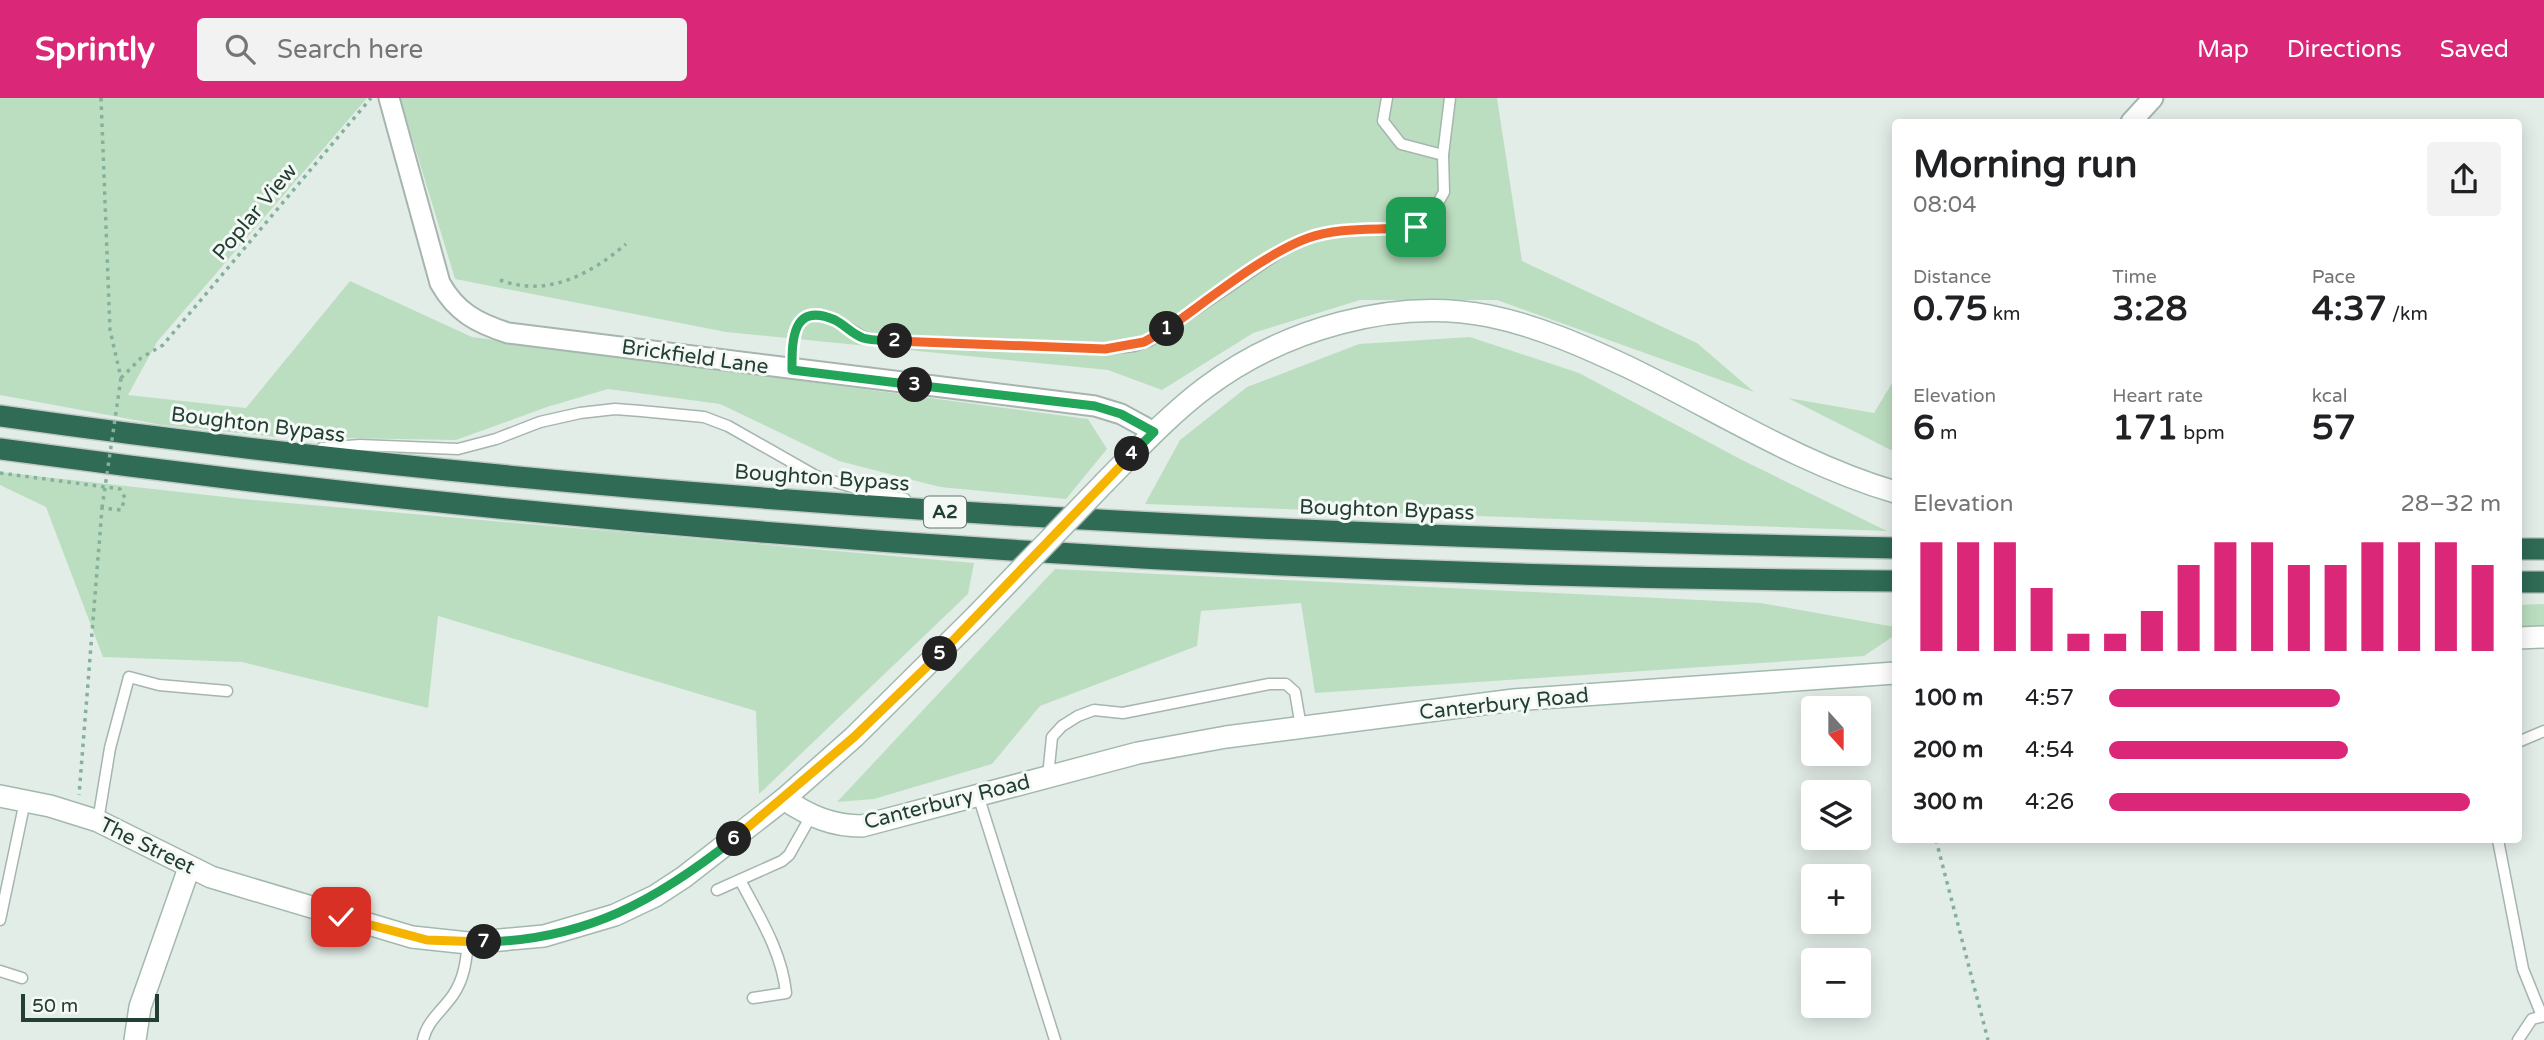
<!DOCTYPE html>
<meta charset="utf-8">
<style>
body{margin:0;font-family:"Varela Round",sans-serif;background:#f2f2f2;color:#202124;height:100vh;display:flex;flex-direction:column;font-size:26px;white-space:nowrap}
*{box-sizing:border-box;margin:0}
p{font-size:23px;color:#757577}
.icon{flex:none;width:38px;height:38px;fill:none;stroke:currentColor;stroke-width:2;stroke-linecap:round;stroke-linejoin:round}
.map{position:relative;flex:1;overflow:hidden}
.drawer{position:absolute;left:1892px;top:21px;width:630px;height:724px;display:flex;flex-direction:column;background:#fff;border-radius:7px;box-shadow:0 4px 18px #0003}
.drawer>*{flex:none}
.needle{width:46px;rotate:159deg}
.fabs{position:absolute;left:1801px;top:598px;display:grid;gap:14px}
.fabs a{display:grid;place-items:center;width:70px;height:70px;border-radius:7px;background:#fff;box-shadow:0 4px 18px #0003;font-size:35px}
.scale{position:absolute;left:21px;bottom:18px;width:138px;box-sizing:border-box;padding-left:7px;border:4px solid #233e33;border-top:0;font-size:19px;line-height:24px;white-space:nowrap;color:#233e33;-webkit-text-stroke:5px #f4f9f6;paint-order:stroke}
.pin{position:absolute;display:grid;place-items:center;width:60px;height:60px;color:#fff;margin:-30px;border-radius:14px;box-shadow:0 4px 10px #0006}
.km{position:absolute;width:35px;height:35px;margin:-18px;border-radius:50%;background:#222;color:#fff;font-size:19px;line-height:35px;text-align:center}
.round{display:grid;place-items:center;flex:none;width:74px;height:74px;border-radius:7px;background:#f2f2f2}
.headline{display:flex;align-items:center;justify-content:space-between;height:119px;padding:0 21px}
h1{font-size:38px;font-weight:800;line-height:52px}
.figures{display:grid;grid-template-columns:repeat(3,1fr);gap:10px;height:119px;padding:7px 21px}
.figures div{display:grid;align-content:center}
.figures b{font-size:35px;font-weight:800}
.figures small{font-size:19px;font-weight:400}
.figures p{font-size:19px}
.chart{height:196px;padding:14px 21px}
.chart p{display:flex;justify-content:space-between}
.chart svg{width:100%;height:126px;margin-top:7px;stroke:#db2777;stroke-width:6}
ul{padding:0 21px;list-style:none;font-size:23px}
li{display:grid;grid-template-columns:112px 84px 1fr;align-items:center;height:52px}
li i{height:18px;border-radius:9px;background:#db2777}
header{display:flex;align-items:center;gap:42px;box-sizing:border-box;height:98px;padding:0 35px;background:#db2777;color:#fff}
header strong{font-size:33px}
nav{display:flex;gap:38px;margin-inline-start:auto;font-size:24px}
.search{width:490px;height:63px;background:#f2f2f2;display:flex;align-items:center;gap:18px;box-sizing:border-box;padding:0 24px;border-radius:7px;color:#757577;font-size:26px}
.map>svg:first-child{display:block}
.green{fill:#bcdec0}
.lines{fill:none;stroke-linecap:round;stroke-linejoin:round}
.lane-casing{stroke:#a6b5ad;stroke-width:13}
.street-casing{stroke:#a6b5ad;stroke-width:23}
.secondary-casing{stroke:#a2b9ad;stroke-width:24}
.highway-casing{stroke:#c1c9c6;stroke-width:24}
.path{stroke:#84b09c;stroke-width:3.5;stroke-dasharray:3.5 5;stroke-linecap:butt}
.lane{stroke:#fff;stroke-width:10}
.street{stroke:#fff;stroke-width:19}
.secondary{stroke:#fff;stroke-width:21}
.highway{stroke:#2f6b55;stroke-width:21}
.secondary-bridge-casing{stroke:#a2b9ad;stroke-width:24;stroke-linecap:butt}
.path-bridge{stroke:#84b09c;stroke-width:3.5;stroke-dasharray:3.5 5;stroke-linecap:butt}
.secondary-bridge{stroke:#fff;stroke-width:21}
.split-1-casing{stroke:#fff;stroke-width:14}
.split-2-casing{stroke:#fff;stroke-width:14}
.split-3-casing{stroke:#fff;stroke-width:14}
.split-4-casing{stroke:#fff;stroke-width:14}
.split-5-casing{stroke:#fff;stroke-width:14}
.split-6-casing{stroke:#fff;stroke-width:14}
.split-7-casing{stroke:#fff;stroke-width:14}
.split-8-casing{stroke:#fff;stroke-width:14}
.split-1{stroke:#f0652b;stroke-width:9}
.split-2{stroke:#f0652b;stroke-width:9}
.split-3{stroke:#22a559;stroke-width:9}
.split-4{stroke:#22a559;stroke-width:9}
.split-5{stroke:#f5b400;stroke-width:9}
.split-6{stroke:#f5b400;stroke-width:9}
.split-7{stroke:#22a559;stroke-width:9}
.split-8{stroke:#f5b400;stroke-width:9}
.labels{text-anchor:middle;dominant-baseline:central;stroke-width:6;stroke-linejoin:round;paint-order:stroke}
.shield{fill:#f4f9f6;stroke:#62766e;stroke-width:2}
.shield-label{font-size:19px;font-weight:bold;fill:#233e33}
.street-label{font-size:21px;fill:#233e33;stroke:#f4f9f6}
</style>
<header>
<strong>Sprintly</strong>
<div class="search"><svg class="icon" aria-label="search" viewBox="0 0 24 24"><circle cx="10" cy="10" r="6"/><path d="M15 15l6 6"/></svg>Search here</div>
<nav><a>Map</a><a>Directions</a><a>Saved</a></nav>
</header>
<div class="map">
<svg width="2544" height="942" viewBox="0 0 2544 942">
<rect width="100%" height="100%" fill="#e3ede7"/>
<!-- green -->
<g class="green">
<polygon points="0,0 367,0 157,244 128,297 246,310 350,183 472,239 1088,321 1107,351 1066,401 940,389 839,363 720,306 608,291 547,309 456,342 277,339 162,327 0,297"/>
<polygon points="400,0 1497,0 1522,163 1697,245 1754,294 1497,202 1360,202 1253,235 1162,292 1108,272 726,234 455,181"/>
<polygon points="1470,239 1579,275 1742,362 1887,433 1145,406 1180,342 1247,289 1359,246"/>
<polygon points="1895,280 1895,354 1788,300 1874,315"/>
<polygon points="0,374 243,401 974,465 968,496 759,696 756,613 438,518 428,610 242,564 103,559 46,409 0,387"/>
<polygon points="1055,471 1761,505 1895,529 1895,537 1864,558 1315,595 1301,505 1201,513 1197,548 1040,608 992,666 874,701 837,704"/>
<polygon points="2544,506 2544,533 2518,534 2518,507"/>
</g>
<g class="lines">
<defs>
<g id="lane">
<polyline points="1387,0 1383,23 1401,46 1443,57"/>
<path d="M792,272C792,242 792,202 836,223C851,230 859,240 875,242L1106,251L1134,248L1151,242L1283,152L1309,139L1339,133L1416,129L1430,119L1444,94L1443,57L1450,0"/>
<polyline points="322,350 360,347 458,351 496,341 540,324 580,315 615,311 641,313 704,319 728,328 816,378 862,392 905,401"/>
<polyline points="2518,644 2544,633"/>
<polyline points="1048,678 1052,639 1062,628 1078,618 1094,612 1123,615 1269,586 1286,586 1295,594 1301,629"/>
<polyline points="978,697 1055,942"/>
<polyline points="98,723 110,650 129,579 159,587 227,593"/>
<polyline points="2498,742 2523,871 2542,918"/>
<path d="M740,782C759,818 782,854 786,895L753,900"/>
<polyline points="717,792 782,763 789,757 811,718"/>
<polyline points="0,822 25,703"/>
<polyline points="0,873 22,880"/>
<path d="M423,942C427,923 442,913 453,897C464,881 466,864 468,845"/>
<polyline points="2518,942 2532,921 2544,918"/>
</g>
<g id="street">
<path d="M389,0L440,185C456,214 477,225 508,235L1095,308L1121,316L1154,334"/>
<polyline points="2131,24 2153,0"/>
</g>
<g id="secondary">
<path d="M1105,384C1137,352 1168,318 1205,290C1282,232 1393,199 1489,218C1538,228 1583,248 1628,269C1717,312 1800,366 1895,394"/>
<polyline points="2518,540 2544,539"/>
<polyline points="0,698 50,708 98,723 211,779 412,839 468,845 544,838 615,817 655,798 684,779 784,701 854,639 977,517"/>
<path d="M784,701C809,718 832,728 862,728L1138,655L1226,639L1514,602L1895,575"/>
<polyline points="135,942 140,909 189,770"/>
</g>
<g id="highway">
<path d="M0,318C628,407 1261,438 1895,450"/>
<path d="M0,351C628,437 1262,479 1895,483"/>
<polyline points="2518,451 2544,451"/>
<polyline points="2518,484 2544,484"/>
</g>
</defs>
<!-- lane casing -->
<use href="#lane" class="lane-casing"/>
<!-- street casing -->
<use href="#street" class="street-casing"/>
<!-- secondary casing -->
<use href="#secondary" class="secondary-casing"/>
<!-- highway casing -->
<use href="#highway" class="highway-casing"/>
<!-- path -->
<g class="path">
<polyline points="101,0 110,232 121,280"/>
<path d="M500,182C547,200 591,176 626,146"/>
<polyline points="121,280 141,260 163,247 371,0"/>
<polyline points="0,375 120,391 125,400 121,412 102,410 79,697"/>
<polyline points="1936,742 1988,942"/>
</g>
<!-- lane -->
<use href="#lane" class="lane"/>
<!-- street -->
<use href="#street" class="street"/>
<!-- secondary -->
<use href="#secondary" class="secondary"/>
<!-- highway -->
<use href="#highway" class="highway"/>
<defs>
<polyline id="secondary-bridge" points="977,517 1105,384"/>
</defs>
<!-- secondary-bridge casing -->
<use href="#secondary-bridge" class="secondary-bridge-casing"/>
<!-- path-bridge -->
<polyline class="path-bridge" points="102,410 121,280"/>
<!-- secondary-bridge -->
<use href="#secondary-bridge" class="secondary-bridge"/>
</g>
<g class="lines">
<defs>
<path id="split-1" d="M1167,231C1207,203 1264,156 1308,140C1341,128 1381,133 1416,129"/>
<polyline id="split-2" points="895,243 1105,251 1144,244 1167,231"/>
<path id="split-3" d="M895,243C884,242 873,243 863,240C852,236 845,227 835,222C791,203 792,244 792,272L915,287"/>
<polyline id="split-4" points="915,287 1095,308 1121,316 1154,334 1132,356"/>
<polyline id="split-5" points="940,556 1132,356"/>
<polyline id="split-6" points="734,741 854,639 940,556"/>
<path id="split-7" d="M484,844C586,842 657,802 734,741"/>
<polyline id="split-8" points="341,819 427,842 484,844"/>
</defs>
<!-- split-1 casing -->
<use href="#split-1" class="split-1-casing"/>
<!-- split-2 casing -->
<use href="#split-2" class="split-2-casing"/>
<!-- split-3 casing -->
<use href="#split-3" class="split-3-casing"/>
<!-- split-4 casing -->
<use href="#split-4" class="split-4-casing"/>
<!-- split-5 casing -->
<use href="#split-5" class="split-5-casing"/>
<!-- split-6 casing -->
<use href="#split-6" class="split-6-casing"/>
<!-- split-7 casing -->
<use href="#split-7" class="split-7-casing"/>
<!-- split-8 casing -->
<use href="#split-8" class="split-8-casing"/>
<!-- split-1 -->
<use href="#split-1" class="split-1"/>
<!-- split-2 -->
<use href="#split-2" class="split-2"/>
<!-- split-3 -->
<use href="#split-3" class="split-3"/>
<!-- split-4 -->
<use href="#split-4" class="split-4"/>
<!-- split-5 -->
<use href="#split-5" class="split-5"/>
<!-- split-6 -->
<use href="#split-6" class="split-6"/>
<!-- split-7 -->
<use href="#split-7" class="split-7"/>
<!-- split-8 -->
<use href="#split-8" class="split-8"/>
</g>
<g class="labels">
<!-- shield labels -->
<rect class="shield" x="924" y="398.5" width="42" height="31" rx="5"/>
<g class="shield-label">
<text x="945" y="414">A2</text>
</g>
<!-- street labels -->
<g class="street-label">
<text transform="translate(255 114) rotate(-50)">Poplar View</text>
<text transform="translate(695 259) rotate(8)">Brickfield Lane</text>
<text transform="translate(258 327) rotate(7)">Boughton Bypass</text>
<text transform="translate(822 380) rotate(4)">Boughton Bypass</text>
<text transform="translate(1387 412) rotate(2)">Boughton Bypass</text>
<text transform="translate(1504 606) rotate(-6)">Canterbury Road</text>
<text transform="translate(947 704) rotate(-14)">Canterbury Road</text>
<text transform="translate(147 748) rotate(26)">The Street</text>
</g>
</g>
</svg>
<div class="fabs">
<a><svg class="needle" viewBox="-14 -14 28 28"><path d="M0-13l5 13h-10z" fill="#e53935"/><path d="M0 13l5-13h-10z" fill="#757577"/></svg></a>
<a><svg class="icon" aria-label="layers" viewBox="0 0 24 24"><path d="M12 4l9 5-9 5-9-5zM3 14l9 5 9-5"/></svg></a>
<a>+</a>
<a>−</a>
</div>
<div class="scale">50 m</div>
<div class="pin" style="left:1416px;top:129px;background:#1e9e55"><svg class="icon" aria-label="arrive" viewBox="0 0 24 24"><path d="M6 21V4h12l-3 4 3 4H6"/></svg></div>
<div class="pin" style="left:341px;top:819px;background:#d93025"><svg class="icon" aria-label="check" viewBox="0 0 24 24"><path d="M5 12l5 5 9-10"/></svg></div>
<b class="km" style="left:1167px;top:231px">1</b>
<b class="km" style="left:895px;top:243px">2</b>
<b class="km" style="left:915px;top:287px">3</b>
<b class="km" style="left:1132px;top:356px">4</b>
<b class="km" style="left:940px;top:556px">5</b>
<b class="km" style="left:734px;top:741px">6</b>
<b class="km" style="left:484px;top:844px">7</b>
<section class="drawer">
<div class="headline"><div><h1>Morning run</h1><p>08:04</p></div><a class="round"><svg class="icon" aria-label="share" viewBox="0 0 24 24"><path d="M12 15V3M7 8l5-5 5 5M5 13v7h14v-7"/></svg></a></div>
<div class="figures">
<div><p>Distance</p><b>0.75<small> km</small></b></div>
<div><p>Time</p><b>3:28</b></div>
<div><p>Pace</p><b>4:37<small> /km</small></b></div>
</div>
<div class="figures">
<div><p>Elevation</p><b>6<small> m</small></b></div>
<div><p>Heart rate</p><b>171<small> bpm</small></b></div>
<div><p>kcal</p><b>57</b></div>
</div>
<div class="chart"><p><span>Elevation</span>28–32 m</p>
<svg viewBox="0 0 160 44" preserveAspectRatio="none"><path d="M5 44V6M15 44V6M25 44V6M35 44V22M45 44V38M55 44V38M65 44V30M75 44V14M85 44V6M95 44V6M105 44V14M115 44V14M125 44V6M135 44V6M145 44V6M155 44V14"/></svg>
</div>
<ul>
<li><b>100 m</b>4:57<i style="width:59%"></i></li>
<li><b>200 m</b>4:54<i style="width:61%"></i></li>
<li><b>300 m</b>4:26<i style="width:92%"></i></li>
</ul>
</section>
</div>
